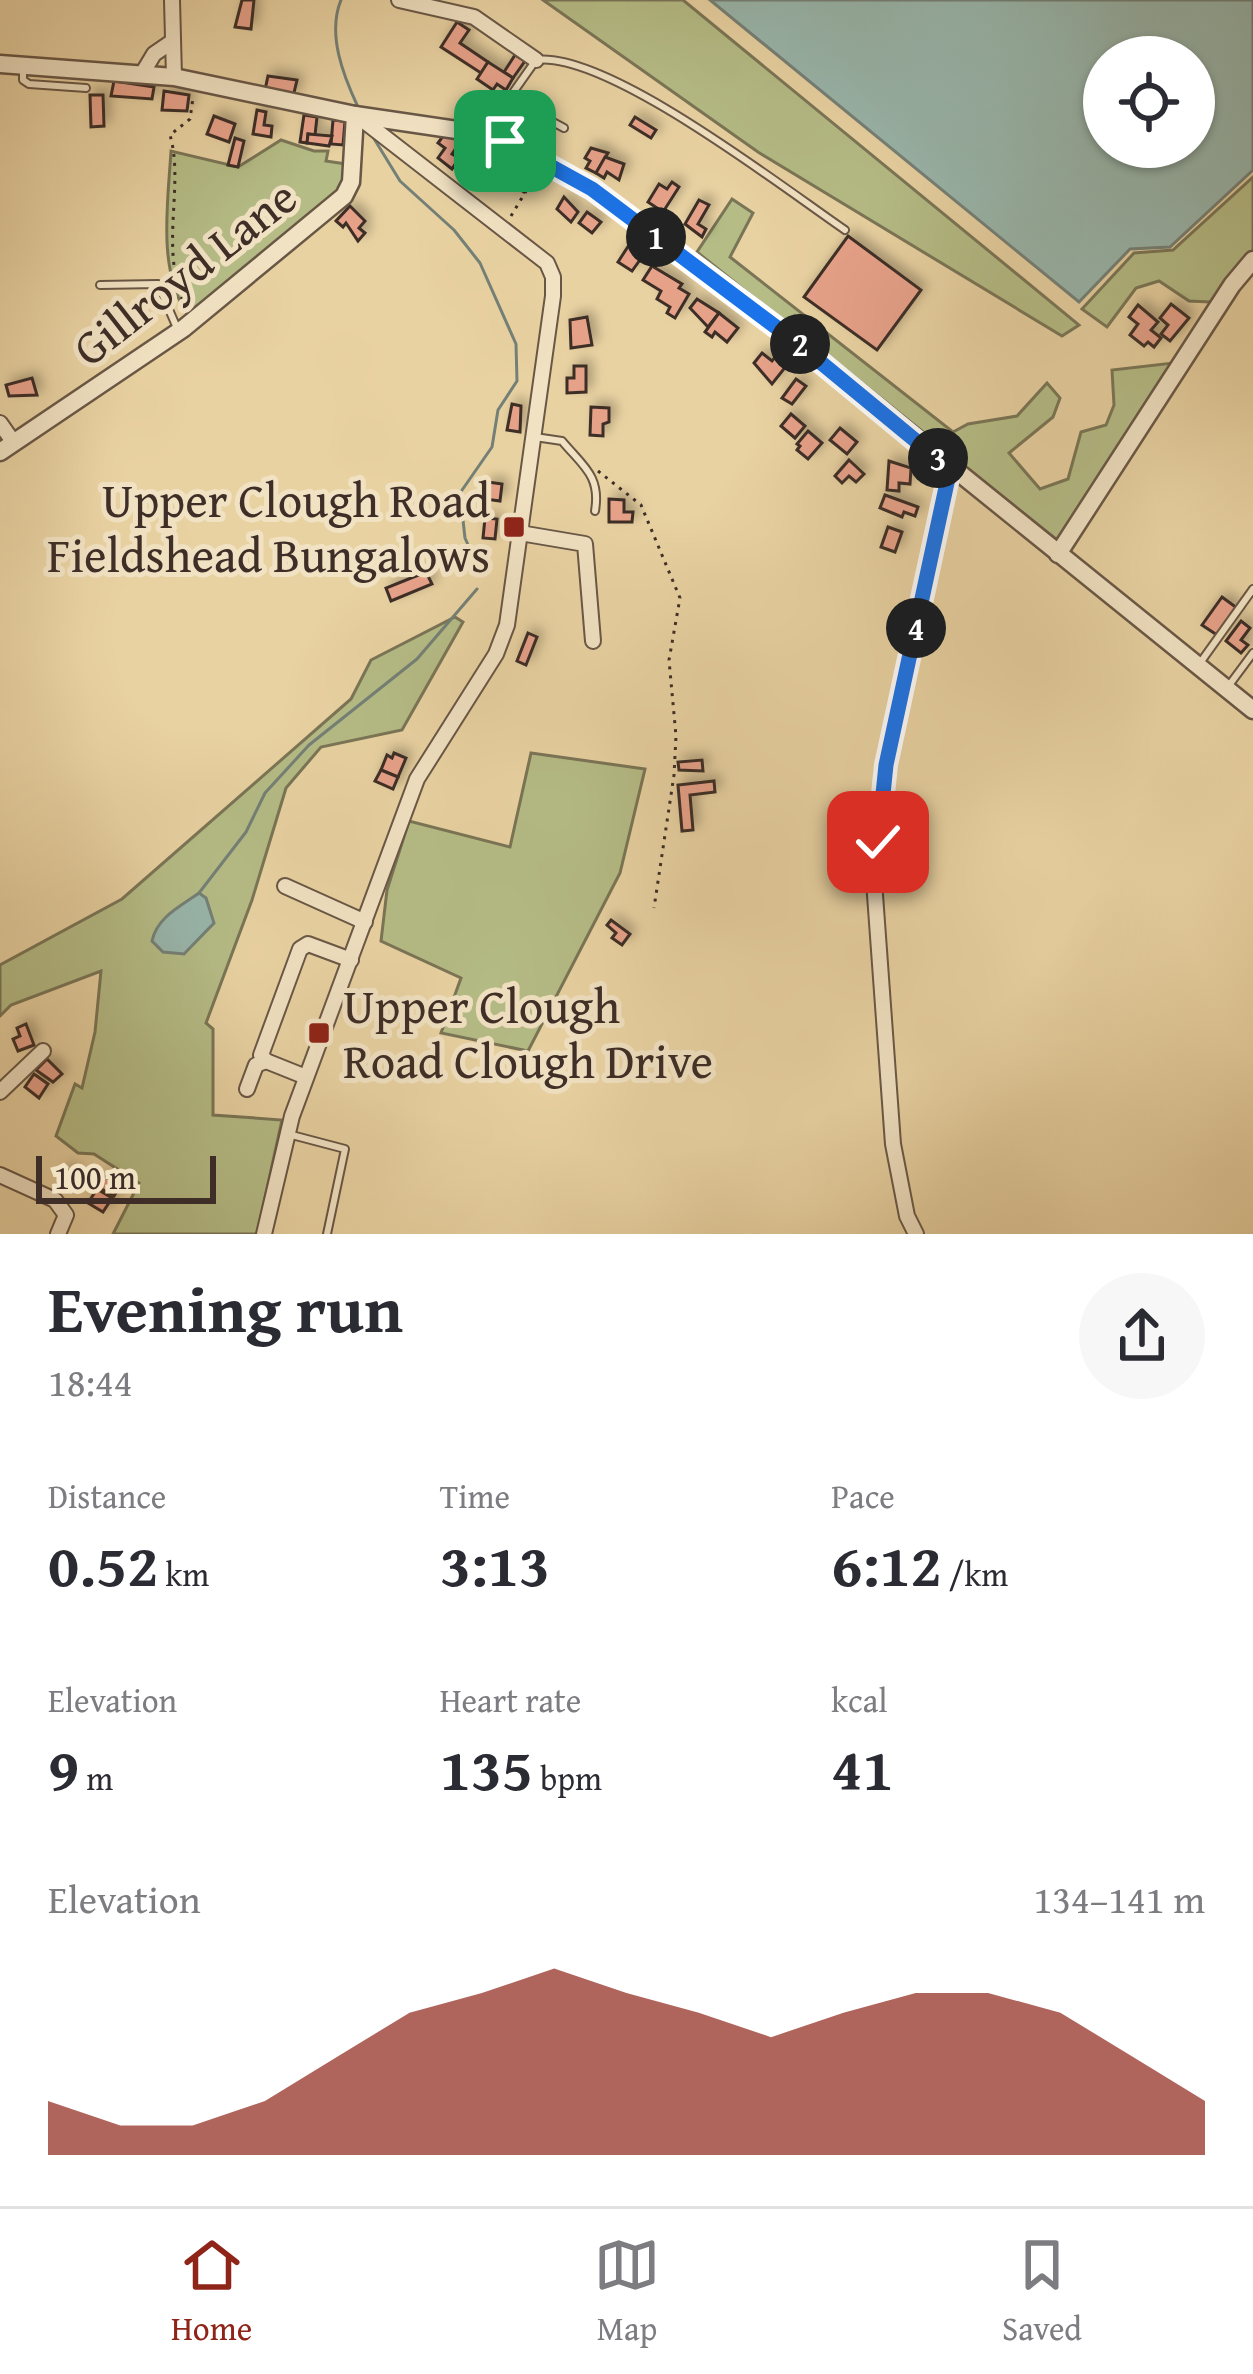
<!DOCTYPE html>
<meta charset="utf-8">
<style>
body{margin:0;font-family:"Gentium Book Plus",serif;background:#f7f7f7;color:#2b2b33;height:100vh;display:flex;flex-direction:column;font-size:45px;white-space:nowrap}
*{box-sizing:border-box;margin:0}
p{font-size:39px;color:#7c7c81}
.icon{flex:none;width:66px;height:66px;fill:none;stroke:currentColor;stroke-width:2;stroke-linecap:round;stroke-linejoin:round}
.map{position:relative;height:1234px;overflow:hidden}
.panel{display:flex;flex-direction:column;background:#fff;flex:1}
.panel>*{flex:none}
.buttons{position:absolute;left:1083px;top:36px;display:grid;gap:24px}
.buttons a{display:grid;place-items:center;width:132px;height:132px;border-radius:50%;background:#fff;box-shadow:0 3px 9px #0004;font-size:60px}
.scale{position:absolute;left:36px;bottom:30px;width:180px;box-sizing:border-box;padding-left:12px;border:6px solid #3e2e27;border-top:0;font-size:33px;line-height:42px;white-space:nowrap;color:#3e2e27;-webkit-text-stroke:9px #f1e2c3;paint-order:stroke}
.pin{position:absolute;display:grid;place-items:center;width:102px;height:102px;color:#fff;margin:-51px;border-radius:24px;box-shadow:0 6px 18px #0006}
.km{position:absolute;width:60px;height:60px;margin:-30px;border-radius:50%;background:#222;color:#fff;font-size:33px;line-height:60px;text-align:center}
.round{display:grid;place-items:center;flex:none;width:126px;height:126px;border-radius:63px;background:#f7f7f7}
.summary{display:flex;align-items:center;justify-content:space-between;height:204px;padding:0 48px}
h1{font-size:66px;font-weight:700;line-height:90px}
.figures{display:grid;grid-template-columns:repeat(3,1fr);gap:18px;height:204px;padding:12px 48px}
.figures div{display:grid;align-content:center}
.figures b{font-size:60px;font-weight:700}
.figures small{font-size:33px;font-weight:400}
.figures p{font-size:33px}
.chart{height:336px;padding:24px 48px}
.chart p{display:flex;justify-content:space-between}
.chart svg{width:100%;height:216px;margin-top:12px;fill:#8f2418;opacity:.7}
.tabs{display:flex;justify-content:space-around;align-items:center;height:168px;border-top:3px solid #e1e1e2;background:#fff;font-size:33px;color:#7c7c81}
.tabs a{display:grid;justify-items:center;gap:6px}
.tabs .selected{color:#8f2418}
.map>svg:first-child{display:block}
.green{fill:#b5bc86;stroke:#7a7556;stroke-width:3}
.water{fill:#98b6ac;stroke:#748077;stroke-width:3;fill-rule:evenodd}
.lines{fill:none;stroke-linecap:round;stroke-linejoin:round}
.stream{stroke:#748077;stroke-width:3}
.building{fill:#e6a189;stroke:#3e2e27;stroke-width:3;filter:url(#shadow)}
.service-casing{stroke:#695746;stroke-width:10}
.minor-casing{stroke:#695746;stroke-width:18}
.tertiary-casing{stroke:#695746;stroke-width:21}
.path{stroke:#3e2e27;stroke-width:3;stroke-dasharray:3 6;stroke-linecap:butt}
.service{stroke:#f1e2c3;stroke-width:6}
.minor{stroke:#f1e2c3;stroke-width:14}
.tertiary{stroke:#f1e2c3;stroke-width:16}
.route-casing{stroke:#fff;stroke-width:24}
.route{stroke:#1a73e8;stroke-width:15}
.poi-dot{fill:#8f2418;stroke:#f1e2c3;stroke-width:4.5}
.labels{text-anchor:middle;dominant-baseline:central;stroke-width:10;stroke-linejoin:round;paint-order:stroke}
.street-label{font-size:48px;fill:#3e2e27;stroke:#f1e2c3}
.poi-label{font-size:48px;fill:#3e2e27;stroke:#f1e2c3;text-anchor:end}
</style>
<div class="map">
<svg width="1253" height="1234" viewBox="0 0 1253 1234">
<defs>
<filter id="shadow"><feDropShadow dx="5.5" dy="-5.5" stdDeviation="6" flood-color="#0004"/></filter>
</defs>
<rect width="100%" height="100%" fill="#e9d2a2"/>
<filter id="stains"><feTurbulence type="fractalNoise" baseFrequency=".00167" numOctaves="4"/><feColorMatrix values="0 0 0 0 .2 0 0 0 0 .09 0 0 0 0 .02 0 0 0 .5 -.17"/></filter>
<radialGradient id="worn" r=".72"><stop offset=".6" stop-color="#630" stop-opacity="0"/><stop offset="1" stop-color="#630" stop-opacity=".3"/></radialGradient>
<!-- green -->
<g class="green">
<polygon points="543,0 683,0 1079,325 1062,336 758,152"/>
<path d="M281,140L314,151H328L326,161L346,164L342,187L188,315C157,271 168,202 171,151L238,167Z"/>
<polygon points="1253,177 1253,252 1210,302 1189,301 1159,281 1136,288 1107,327 1082,309 1134,253 1173,250"/>
<polygon points="732,199 753,213 730,257 953,432 968,424 1017,416 1047,383 1060,398 1053,417 1009,453 1040,489 1068,479 1081,432 1106,425 1114,405 1112,370 1173,363 1057,540 697,252"/>
<polygon points="455,617 463,622 402,730 321,747 286,788 252,900 206,1023 213,1029 213,1115 282,1120 257,1234 113,1234 139,1183 94,1154 78,1153 56,1136 75,1084 82,1088 95,1032 101,971 11,1005 0,1016 0,965 122,899 351,699 371,660"/>
<polygon points="531,753 645,769 620,873 528,1051 441,1033 461,978 381,941 387,890 409,821 510,847"/>
</g>
<!-- water -->
<g class="water">
<path d="M710,0H1253V170L1170,247L1130,249L1079,302ZM1194,57V147H1104V57Z"/>
<path d="M199,893L206,898L214,923L184,954L163,952L152,941C157,917 181,906 199,893Z"/>
</g>
<g class="lines">
<!-- stream -->
<g class="stream">
<path d="M341,0C327,34 343,75 358,107"/>
<polyline points="373,137 400,181 454,230 480,263 516,344 517,381 498,410 492,447 460,493 465,538 473,556"/>
<polyline points="199,893 246,832 265,793 309,745 417,659 477,589"/>
</g>
</g>
<!-- building -->
<g class="building">
<polygon points="242,0 254,0 251,29 235,27"/>
<polygon points="457,22 469,30 460,43 488,62 481,73 441,47"/>
<polygon points="515,55 525,61 513,78 504,72"/>
<polygon points="488,62 513,78 506,90 497,84 493,90 477,79"/>
<polygon points="268,76 297,80 293,97 265,90"/>
<polygon points="114,81 154,87 152,99 111,96"/>
<polygon points="164,91 189,95 187,111 162,110"/>
<polygon points="90,95 103,95 104,126 91,127"/>
<polygon points="257,110 266,112 264,125 272,126 271,137 253,134"/>
<polygon points="304,115 317,117 315,135 308,134 307,143 300,142"/>
<polygon points="214,116 235,124 229,142 207,134"/>
<polygon points="635,117 656,130 651,138 630,125"/>
<polygon points="333,120 345,121 343,145 331,144"/>
<polygon points="446,132 460,142 452,154 459,158 452,169 438,158 445,148 438,143"/>
<polygon points="308,134 332,136 329,146 307,143"/>
<polygon points="235,138 244,141 238,167 228,165"/>
<polygon points="591,148 608,153 596,173 586,168 590,161 585,158"/>
<polygon points="605,157 624,164 619,180 607,172 604,178 596,173"/>
<polygon points="506,158 534,175 524,192 496,175"/>
<polygon points="672,182 679,187 663,212 648,202 659,184 667,189"/>
<polygon points="564,197 578,212 571,222 557,209"/>
<polygon points="699,200 709,205 698,224 706,229 702,237 685,224"/>
<polygon points="350,206 365,221 359,228 365,233 358,241 346,223 343,227 336,221"/>
<polygon points="587,212 601,222 592,233 579,223"/>
<polygon points="848,236 921,290 877,350 804,297"/>
<polygon points="631,242 642,257 632,271 618,262"/>
<polygon points="652,266 682,284 679,288 689,294 675,318 667,313 670,307 657,299 661,291 643,280"/>
<polygon points="697,299 719,313 708,327 690,308"/>
<polygon points="1171,304 1189,318 1170,341 1161,334 1168,325 1160,318"/>
<polygon points="1138,305 1158,322 1151,330 1161,338 1154,347 1148,342 1144,346 1130,335 1138,324 1129,317"/>
<polygon points="719,313 738,328 727,342 715,332 712,337 705,332"/>
<polygon points="587,317 592,345 571,348 570,320"/>
<polygon points="762,353 772,361 776,356 787,365 772,384 754,363"/>
<polygon points="574,366 586,366 586,392 567,393 567,378 574,378"/>
<polygon points="32,378 37,395 9,396 6,385"/>
<polygon points="796,379 806,386 792,404 782,398"/>
<polygon points="512,404 521,406 520,432 507,430"/>
<polygon points="591,407 609,408 609,422 603,424 603,436 590,435"/>
<polygon points="791,414 805,426 795,438 781,426"/>
<polygon points="840,428 857,442 847,454 830,440"/>
<polygon points="808,431 822,443 808,459 797,450 800,446 797,444"/>
<polygon points="849,460 864,474 856,482 849,476 842,483 835,476"/>
<polygon points="889,461 911,468 910,484 899,483 899,491 887,490"/>
<polygon points="488,482 502,484 500,501 485,499"/>
<polygon points="885,495 918,507 915,516 904,512 902,517 880,508"/>
<polygon points="609,499 624,500 624,512 633,512 632,522 609,522"/>
<polygon points="485,518 497,519 495,539 483,538"/>
<polygon points="888,527 902,532 895,552 881,547"/>
<polygon points="426,572 432,584 391,601 386,588"/>
<polygon points="1222,597 1237,608 1217,635 1202,625"/>
<polygon points="1241,621 1250,628 1241,640 1248,645 1241,653 1226,641"/>
<polygon points="528,633 537,637 526,665 517,661"/>
<polygon points="394,753 406,758 398,777 381,770 387,755 392,758"/>
<polygon points="702,760 703,771 679,770 678,762"/>
<polygon points="381,770 398,777 393,789 375,781"/>
<polygon points="714,781 715,792 690,795 693,830 682,831 678,785"/>
<polygon points="611,920 630,934 622,945 612,938 616,933 607,925"/>
<polygon points="26,1024 34,1045 18,1051 13,1039 20,1036 17,1028"/>
<polygon points="47,1059 62,1074 53,1082 36,1070"/>
<polygon points="34,1074 48,1084 39,1098 25,1087"/>
<polygon points="66,1169 78,1176 70,1190 58,1183"/>
<polygon points="104,1176 120,1186 114,1196 98,1187"/>
<polygon points="97,1189 112,1198 103,1212 88,1203"/>
</g>
<g class="lines">
<defs>
<g id="service">
<polyline points="23,69 23,80 29,84 86,88"/>
<path d="M486,131L536,60C607,51 782,187 845,230"/>
<polyline points="507,138 527,108 564,128"/>
<polyline points="100,285 158,284 177,328"/>
<path d="M535,437L562,441C583,466 601,476 595,511"/>
<polyline points="1200,663 1253,589"/>
<polyline points="1230,684 1253,653"/>
<polyline points="288,1134 345,1149 327,1234"/>
</g>
<g id="minor">
<polyline points="172,0 174,77"/>
<polyline points="399,0 474,17 536,60"/>
<polyline points="142,74 154,54 173,41"/>
<polyline points="0,423 14,443"/>
<polyline points="520,533 585,544 593,641"/>
<polyline points="285,886 365,922"/>
<polyline points="306,1077 266,1061 261,1055 300,949 308,944 351,960"/>
<polyline points="247,1089 256,1065 266,1061"/>
<polyline points="0,1092 43,1051"/>
<polyline points="0,1175 55,1200 66,1215 58,1234"/>
<polyline points="264,1234 292,1116 417,779 496,654 507,625 553,296 553,277 547,263 360,118"/>
<polyline points="916,1234 907,1216 893,1144 874,881 886,765 950,469"/>
</g>
<g id="tertiary">
<polyline points="0,64 174,77 355,115 484,134 544,162 592,189 797,342 1253,710"/>
<polyline points="0,452 184,328 344,196 351,182 355,115"/>
<polyline points="1058,554 1232,285 1253,260"/>
</g>
</defs>
<!-- service casing -->
<use href="#service" class="service-casing"/>
<!-- minor casing -->
<use href="#minor" class="minor-casing"/>
<!-- tertiary casing -->
<use href="#tertiary" class="tertiary-casing"/>
<!-- path -->
<g class="path">
<polyline points="511,216 537,173"/>
<path d="M186,308C158,250 185,187 170,135L190,119L193,98"/>
<polyline points="598,471 641,505 680,598 669,660 676,736 674,775 654,908"/>
</g>
<!-- service -->
<use href="#service" class="service"/>
<!-- minor -->
<use href="#minor" class="minor"/>
<!-- tertiary -->
<use href="#tertiary" class="tertiary"/>
</g>
<g class="lines">
<defs>
<polyline id="route" points="505,141 592,189 796,342 950,469 886,765 878,842"/>
</defs>
<!-- route casing -->
<use href="#route" class="route-casing"/>
<!-- route -->
<use href="#route" class="route"/>
</g>
<!-- markers -->
<g class="poi-dot">
<rect x="502" y="515" width="24" height="24" rx="6"/>
<rect x="307" y="1021" width="24" height="24" rx="6"/>
</g>
<g class="labels">
<!-- street labels -->
<g class="street-label">
<text transform="translate(184 272) rotate(-38)">Gillroyd Lane</text>
</g>
<!-- poi labels -->
<g class="poi-label">
<text x="490" y="499">Upper Clough Road<tspan x="490" dy="55">Fieldshead Bungalows</tspan></text>
<text x="343" y="1005" text-anchor="start">Upper Clough<tspan x="343" dy="55">Road Clough Drive</tspan></text>
</g>
</g>
<rect width="100%" height="100%" filter="url(#stains)"/>
<rect width="100%" height="100%" fill="url(#worn)"/>
</svg>
<div class="buttons">
<a><svg class="icon" aria-label="locate" viewBox="0 0 24 24"><circle cx="12" cy="12" r="6"/><path d="M12 2v4M12 18v4M2 12h4M18 12h4"/></svg></a>
</div>
<div class="scale">100 m</div>
<div class="pin" style="left:505px;top:141px;background:#1e9e55"><svg class="icon" aria-label="arrive" viewBox="0 0 24 24"><path d="M6 21V4h12l-3 4 3 4H6"/></svg></div>
<div class="pin" style="left:878px;top:842px;background:#d93025"><svg class="icon" aria-label="check" viewBox="0 0 24 24"><path d="M5 12l5 5 9-10"/></svg></div>
<b class="km" style="left:656px;top:237px">1</b>
<b class="km" style="left:800px;top:344px">2</b>
<b class="km" style="left:938px;top:458px">3</b>
<b class="km" style="left:916px;top:628px">4</b>
</div>
<section class="panel">
<div class="summary"><div><h1>Evening run</h1><p>18:44</p></div><a class="round"><svg class="icon" aria-label="share" viewBox="0 0 24 24"><path d="M12 15V3M7 8l5-5 5 5M5 13v7h14v-7"/></svg></a></div>
<div class="figures">
<div><p>Distance</p><b>0.52<small> km</small></b></div>
<div><p>Time</p><b>3:13</b></div>
<div><p>Pace</p><b>6:12<small> /km</small></b></div>
</div>
<div class="figures">
<div><p>Elevation</p><b>9<small> m</small></b></div>
<div><p>Heart rate</p><b>135<small> bpm</small></b></div>
<div><p>kcal</p><b>41</b></div>
</div>
<div class="chart"><p><span>Elevation</span>134–141 m</p>
<svg viewBox="0 0 160 44" preserveAspectRatio="none"><path d="M0 44V33L10 38L20 38L30 33L40 24L50 15L60 11L70 6L80 11L90 15L100 20L110 15L120 11L130 11L140 15L150 24L160 33V44z"/></svg>
</div>
</section>
<nav class="tabs">
<a class="selected"><svg class="icon" aria-label="home" viewBox="0 0 24 24"><path d="M3 11l9-7 9 7M6 9v11h12V9"/></svg>Home</a>
<a><svg class="icon" aria-label="map" viewBox="0 0 24 24"><path d="M3 6l6-2 6 2 6-2v14l-6 2-6-2-6 2zM9 4v14M15 6v14"/></svg>Map</a>
<a><svg class="icon" aria-label="saved" viewBox="0 0 24 24"><path d="M7 4h10v16l-5-4-5 4z"/></svg>Saved</a>
</nav>
